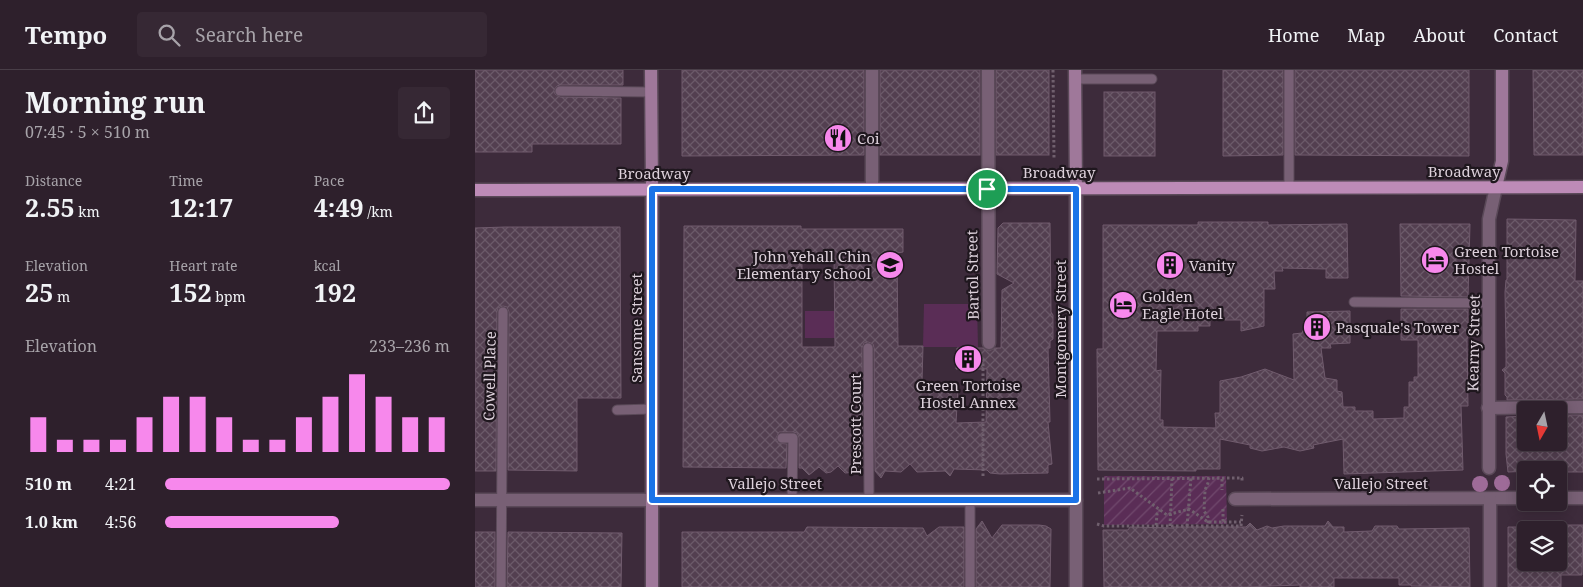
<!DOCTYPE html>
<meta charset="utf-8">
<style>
body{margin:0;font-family:"Noto Serif",serif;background:#362834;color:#f1f3f6;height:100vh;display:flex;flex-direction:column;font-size:19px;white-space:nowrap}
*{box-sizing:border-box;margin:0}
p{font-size:16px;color:#a7a3a9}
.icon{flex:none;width:28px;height:28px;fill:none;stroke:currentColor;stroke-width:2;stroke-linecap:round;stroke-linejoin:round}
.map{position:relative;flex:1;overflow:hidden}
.side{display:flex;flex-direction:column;background:#2e202c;width:475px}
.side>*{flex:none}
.needle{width:32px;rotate:189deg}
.buttons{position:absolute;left:1042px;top:331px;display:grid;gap:10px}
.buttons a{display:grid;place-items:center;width:50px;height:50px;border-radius:5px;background:#2e202c;box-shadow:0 2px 12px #0003,0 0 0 1px #493e48;font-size:25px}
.pin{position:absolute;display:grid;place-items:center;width:42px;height:42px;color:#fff;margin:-21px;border:2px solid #fff;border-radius:50%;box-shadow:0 1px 5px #0007}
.round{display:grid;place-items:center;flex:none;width:52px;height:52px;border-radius:5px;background:#362834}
.headline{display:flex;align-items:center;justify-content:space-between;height:85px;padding:0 25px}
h1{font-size:28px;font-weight:700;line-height:38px}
.figures{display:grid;grid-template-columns:repeat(3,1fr);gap:8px;height:85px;padding:5px 25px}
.figures div{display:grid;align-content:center}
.figures b{font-size:25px;font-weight:700}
.figures small{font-size:14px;font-weight:400}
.figures p{font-size:14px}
.chart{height:140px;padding:10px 25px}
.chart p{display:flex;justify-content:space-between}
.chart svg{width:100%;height:90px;margin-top:5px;stroke:#f788ec;stroke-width:6}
ul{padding:0 25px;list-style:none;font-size:16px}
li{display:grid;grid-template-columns:80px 60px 1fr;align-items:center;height:38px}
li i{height:12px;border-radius:6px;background:#f788ec}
header{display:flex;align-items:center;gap:30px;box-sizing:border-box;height:70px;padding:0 25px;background:#2e202c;border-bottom:1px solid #493e48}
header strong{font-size:24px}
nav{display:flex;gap:28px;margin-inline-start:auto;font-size:18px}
.search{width:350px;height:45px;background:#362834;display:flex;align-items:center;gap:12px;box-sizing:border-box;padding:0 18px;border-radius:5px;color:#a7a3a9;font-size:19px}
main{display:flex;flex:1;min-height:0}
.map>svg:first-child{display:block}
.park{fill:#5a2d56}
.garden{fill:url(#garden-furrows)}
.building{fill:url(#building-cross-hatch);stroke:#705b6d;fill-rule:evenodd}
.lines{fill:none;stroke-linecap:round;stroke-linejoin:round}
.lane-casing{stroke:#5a4958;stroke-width:11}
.street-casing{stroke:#5a4958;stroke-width:15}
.secondary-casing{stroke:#5a4958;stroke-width:15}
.primary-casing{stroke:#5a4958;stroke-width:15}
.path{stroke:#70606e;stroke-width:3;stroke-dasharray:2.5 2.5;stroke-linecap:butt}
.lane{stroke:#786075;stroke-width:9}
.street{stroke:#786075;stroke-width:12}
.secondary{stroke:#9f789a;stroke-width:12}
.primary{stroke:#bd8bb7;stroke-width:12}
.tree{fill:#9e6b98}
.route-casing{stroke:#fff;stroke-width:10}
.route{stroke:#1a73e8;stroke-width:6}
.labels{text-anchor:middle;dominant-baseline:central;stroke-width:4.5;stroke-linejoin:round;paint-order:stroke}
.poi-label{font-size:15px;fill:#ddd1db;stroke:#1f171e;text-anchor:start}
.street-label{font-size:15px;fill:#ddd1db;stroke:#1f171e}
</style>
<header>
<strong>Tempo</strong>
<div class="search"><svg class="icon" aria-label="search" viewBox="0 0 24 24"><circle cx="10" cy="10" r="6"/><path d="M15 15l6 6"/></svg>Search here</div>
<nav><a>Home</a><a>Map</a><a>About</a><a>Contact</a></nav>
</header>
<main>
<section class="side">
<div class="headline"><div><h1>Morning run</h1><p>07:45 · 5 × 510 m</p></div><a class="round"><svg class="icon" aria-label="share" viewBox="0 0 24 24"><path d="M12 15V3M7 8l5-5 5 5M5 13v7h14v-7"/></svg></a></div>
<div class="figures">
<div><p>Distance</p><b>2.55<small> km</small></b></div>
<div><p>Time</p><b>12:17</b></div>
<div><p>Pace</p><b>4:49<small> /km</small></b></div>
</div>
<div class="figures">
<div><p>Elevation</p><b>25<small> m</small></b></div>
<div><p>Heart rate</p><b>152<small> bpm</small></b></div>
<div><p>kcal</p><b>192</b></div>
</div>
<div class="chart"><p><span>Elevation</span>233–236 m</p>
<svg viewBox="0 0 160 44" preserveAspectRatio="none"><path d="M5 44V27M15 44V38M25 44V38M35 44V38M45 44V27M55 44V17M65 44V17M75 44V27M85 44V38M95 44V38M105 44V27M115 44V17M125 44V6M135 44V17M145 44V27M155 44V27"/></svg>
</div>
<ul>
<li><b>510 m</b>4:21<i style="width:100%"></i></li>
<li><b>1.0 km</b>4:56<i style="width:61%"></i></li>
</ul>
</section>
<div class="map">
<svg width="1108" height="517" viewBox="0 0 1108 517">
<defs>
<pattern id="garden-furrows" width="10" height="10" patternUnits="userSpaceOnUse" patternTransform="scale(1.25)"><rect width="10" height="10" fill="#5a2d56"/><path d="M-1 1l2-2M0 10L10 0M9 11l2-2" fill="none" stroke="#714a6e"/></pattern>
<pattern id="building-cross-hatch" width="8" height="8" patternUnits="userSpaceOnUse" patternTransform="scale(1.25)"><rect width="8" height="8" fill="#533f50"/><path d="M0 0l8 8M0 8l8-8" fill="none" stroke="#6b5a69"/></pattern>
</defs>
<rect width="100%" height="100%" fill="#3d2b3b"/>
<!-- park -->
<g class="park">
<polygon points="449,234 502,234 503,277 448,277"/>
<polygon points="330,241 359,241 360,268 330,268"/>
</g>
<!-- garden -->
<polygon class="garden" points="629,406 751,406 752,454 629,455"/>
<!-- building -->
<g class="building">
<polygon points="0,0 148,0 148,15 85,15 82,16 79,20 80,24 85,27 146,28 146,74 57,74 57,82 0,82"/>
<polygon points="207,0 389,0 389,85 207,86"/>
<rect x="405" y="0" width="100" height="85"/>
<rect x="521" y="0" width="53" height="85"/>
<polygon points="748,0 808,0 808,85 748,86"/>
<polygon points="820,0 994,0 994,86 820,85"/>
<polygon points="1058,0 1108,0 1108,85 1059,85"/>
<rect x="629" y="22" width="51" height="64"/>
<polygon points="1032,149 1101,150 1100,211 1108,211 1108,329 1032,330 1032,327 1030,325 1030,303 1027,300 1031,297 1031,278 1030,222 1031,210 1032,210"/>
<polygon points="723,152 793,152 793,155 872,154 873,208 851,208 851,199 807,198 808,201 799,201 800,219 789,219 789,256 766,261 766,250 735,250 735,256 723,256 723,261 682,261 681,301 686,300 685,350 688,350 688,357 741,358 740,343 745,343 745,311 766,307 790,299 819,310 818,264 827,263 832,252 832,242 875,241 875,273 855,274 856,278 846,278 850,308 862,310 862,321 867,322 868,337 880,337 880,341 898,341 898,349 929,348 929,337 934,337 934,312 939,312 939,307 943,307 943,270 926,270 926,239 993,239 993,267 992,269 993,336 986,336 988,400 869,404 868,369 838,375 839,378 825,381 809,377 787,381 775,378 775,375 745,369 745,399 721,399 721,401 623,400 622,279 628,279 628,155 723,155"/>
<path d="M528,153H575L576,242L578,245V269L575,271V278H573L575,352H573L577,394L573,395V403L525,404L515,403L512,400L479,399L475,406L470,401L442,402L435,394L426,402L410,401L406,408L400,401L399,278L398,274L393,272L389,273L387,278L388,398L385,402L370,403L363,396L356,402L351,403L344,397L334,405L327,398H324V368L322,363L318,362H304L301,368L303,373L312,374L311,398L208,397L209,156H326V159H428V182L422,183L423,276H448L447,312H451V317L483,319L481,353L511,352L512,299H481L482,278H508L514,281L520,278H526L527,220L539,213L522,204L523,158ZM327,186H359L360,277H327Z"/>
<polygon points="925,154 995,154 993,227 926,226"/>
<polygon points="30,157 145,157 146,328 102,328 102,401 33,400 34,242 32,237 28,236 23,238 22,242 21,401 0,401 0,158"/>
<polygon points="1084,345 1108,345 1108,402 1084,402 1084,400 1033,402 1031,384 1031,347 1051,346 1051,372 1084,373"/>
<polygon points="507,451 517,468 527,455 564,455 571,456 576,459 575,517 501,517 501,459"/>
<polygon points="853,451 858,457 869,457 869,462 897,461 900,456 922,456 924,459 994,458 995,517 936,516 936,515 924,515 924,508 859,508 859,517 825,517 825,515 770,517 629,517 628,460 653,460 655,457 698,458 698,457 771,457 775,453 782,460 792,456 797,458 809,456 850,456"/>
<polygon points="1084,455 1108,455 1107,505 1086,505 1086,517 1033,517 1033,457 1051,457 1051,492 1084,492"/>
<polygon points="332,457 448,458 452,466 464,457 489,457 489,517 207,517 207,462 329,462"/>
<rect x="0" y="462" width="20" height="55"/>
<polygon points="33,462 147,463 146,517 32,517"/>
</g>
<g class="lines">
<defs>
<g id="lane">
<polyline points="814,0 814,118"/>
<polyline points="600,9 677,9"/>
<polyline points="85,21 176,22"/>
<polyline points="879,232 1014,233"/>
<polyline points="393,278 394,430"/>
<polyline points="142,340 177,339"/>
<polyline points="307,368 318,368 317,430"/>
<polyline points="495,430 495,517"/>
<polyline points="26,517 28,242"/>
</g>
<g id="street">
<polyline points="397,0 397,118"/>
<polyline points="513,0 514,273"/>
<polyline points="601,119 601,517"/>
<polyline points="1013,338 1108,337"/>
<polyline points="1014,398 1014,149 1021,117"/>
<polyline points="1084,428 1108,428"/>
<polyline points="760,429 1051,428"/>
<polyline points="0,430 601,430"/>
<polyline points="1015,517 1015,429"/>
</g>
<g id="secondary">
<polyline points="176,0 177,119 177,517"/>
<polyline points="600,0 601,119"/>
<polyline points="1021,117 1027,91 1027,0"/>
</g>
<polyline id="primary" points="0,120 1108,117"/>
</defs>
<!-- lane casing -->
<use href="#lane" class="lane-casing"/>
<!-- street casing -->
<use href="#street" class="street-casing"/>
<!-- secondary casing -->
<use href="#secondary" class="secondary-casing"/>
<!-- primary casing -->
<use href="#primary" class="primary-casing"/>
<!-- path -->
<g class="path">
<polyline points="578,0 579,88"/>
<polyline points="508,406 508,287"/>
<polyline points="622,409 767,408 767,413"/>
<polyline points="747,409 747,420"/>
<polyline points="623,423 655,418 692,445 714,439 733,452 766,452"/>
<polyline points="748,439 748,452"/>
<polyline points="733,453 733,447 729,441 730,420 733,413 734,408"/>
<polyline points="622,454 629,456 681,456 682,444 685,440"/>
<polyline points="681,456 766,456 767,445"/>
<polyline points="695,456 697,408"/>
<polyline points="712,456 716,408"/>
</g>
<!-- lane -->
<use href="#lane" class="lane"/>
<!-- street -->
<use href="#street" class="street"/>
<!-- secondary -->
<use href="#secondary" class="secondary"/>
<!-- primary -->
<use href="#primary" class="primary"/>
</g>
<!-- trees -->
<g class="tree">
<circle cx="1027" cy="413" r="8"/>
<circle cx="1005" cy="414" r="8"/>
</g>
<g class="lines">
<defs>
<rect id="route" x="177" y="119" width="424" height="311"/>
</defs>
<!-- route casing -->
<use href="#route" class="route-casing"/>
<!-- route -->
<use href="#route" class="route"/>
</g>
<!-- icons -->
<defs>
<symbol id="restaurant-disc" viewBox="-11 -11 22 22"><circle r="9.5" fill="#f788ec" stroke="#1f171e"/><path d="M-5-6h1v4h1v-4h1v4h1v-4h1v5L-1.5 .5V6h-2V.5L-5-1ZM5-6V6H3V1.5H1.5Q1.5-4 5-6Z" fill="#111"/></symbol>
<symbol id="hotel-disc" viewBox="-11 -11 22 22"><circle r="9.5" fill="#f788ec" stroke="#1f171e"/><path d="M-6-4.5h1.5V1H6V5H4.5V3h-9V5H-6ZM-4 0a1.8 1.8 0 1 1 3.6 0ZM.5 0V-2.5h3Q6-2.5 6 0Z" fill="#111"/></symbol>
<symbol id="school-disc" viewBox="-11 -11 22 22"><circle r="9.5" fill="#f788ec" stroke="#1f171e"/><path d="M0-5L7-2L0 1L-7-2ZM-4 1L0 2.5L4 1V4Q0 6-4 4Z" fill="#111"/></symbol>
<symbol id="building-disc" viewBox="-11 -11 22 22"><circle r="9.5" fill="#f788ec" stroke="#1f171e"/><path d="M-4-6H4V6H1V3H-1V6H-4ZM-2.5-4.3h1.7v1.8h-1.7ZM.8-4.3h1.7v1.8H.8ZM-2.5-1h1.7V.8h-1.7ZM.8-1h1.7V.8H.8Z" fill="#111"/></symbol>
</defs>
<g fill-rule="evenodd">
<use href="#restaurant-disc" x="347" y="52" width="32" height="32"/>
<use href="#hotel-disc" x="944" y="174" width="32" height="32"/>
<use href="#school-disc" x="399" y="179" width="32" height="32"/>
<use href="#building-disc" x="679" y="179" width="32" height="32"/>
<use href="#hotel-disc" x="632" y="219" width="32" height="32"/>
<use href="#building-disc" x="826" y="241" width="32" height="32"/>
<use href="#building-disc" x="477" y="273" width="32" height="32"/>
</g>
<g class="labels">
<!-- poi labels -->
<g class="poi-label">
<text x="382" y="68">Coi</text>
<text x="979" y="181">Green Tortoise<tspan x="979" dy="17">Hostel</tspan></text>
<text x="396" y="186" text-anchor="end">John Yehall Chin<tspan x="396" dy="17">Elementary School</tspan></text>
<text x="714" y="195">Vanity</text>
<text x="667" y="226">Golden<tspan x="667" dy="17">Eagle Hotel</tspan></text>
<text x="861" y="257">Pasquale's Tower</text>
<text x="493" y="315" text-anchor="middle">Green Tortoise<tspan x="493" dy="17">Hostel Annex</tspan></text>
</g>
<!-- street labels -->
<g class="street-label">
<text x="989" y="101">Broadway</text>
<text x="584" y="102">Broadway</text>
<text x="179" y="103">Broadway</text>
<text transform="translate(497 205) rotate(-91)">Bartol Street</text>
<text transform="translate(161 258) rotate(-90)">Sansome Street</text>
<text transform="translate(585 259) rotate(-90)">Montgomery Street</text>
<text transform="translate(998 273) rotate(-89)">Kearny Street</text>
<text transform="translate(14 306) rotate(-89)">Cowell Place</text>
<text transform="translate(380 354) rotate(-90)">Prescott Court</text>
<text x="300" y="413">Vallejo Street</text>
<text x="906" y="413">Vallejo Street</text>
</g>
</g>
</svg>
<div class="buttons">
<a><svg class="needle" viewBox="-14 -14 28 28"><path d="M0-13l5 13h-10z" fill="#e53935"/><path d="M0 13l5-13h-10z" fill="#a7a3a9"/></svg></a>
<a><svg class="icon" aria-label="locate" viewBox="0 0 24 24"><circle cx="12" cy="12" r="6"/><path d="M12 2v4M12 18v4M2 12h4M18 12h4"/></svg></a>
<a><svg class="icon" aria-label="layers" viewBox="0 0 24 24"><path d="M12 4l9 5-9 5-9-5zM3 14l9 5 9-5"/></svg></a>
</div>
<div class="pin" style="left:512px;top:119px;background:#1e9e55"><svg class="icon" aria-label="arrive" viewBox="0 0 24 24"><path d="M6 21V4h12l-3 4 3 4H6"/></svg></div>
</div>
</main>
